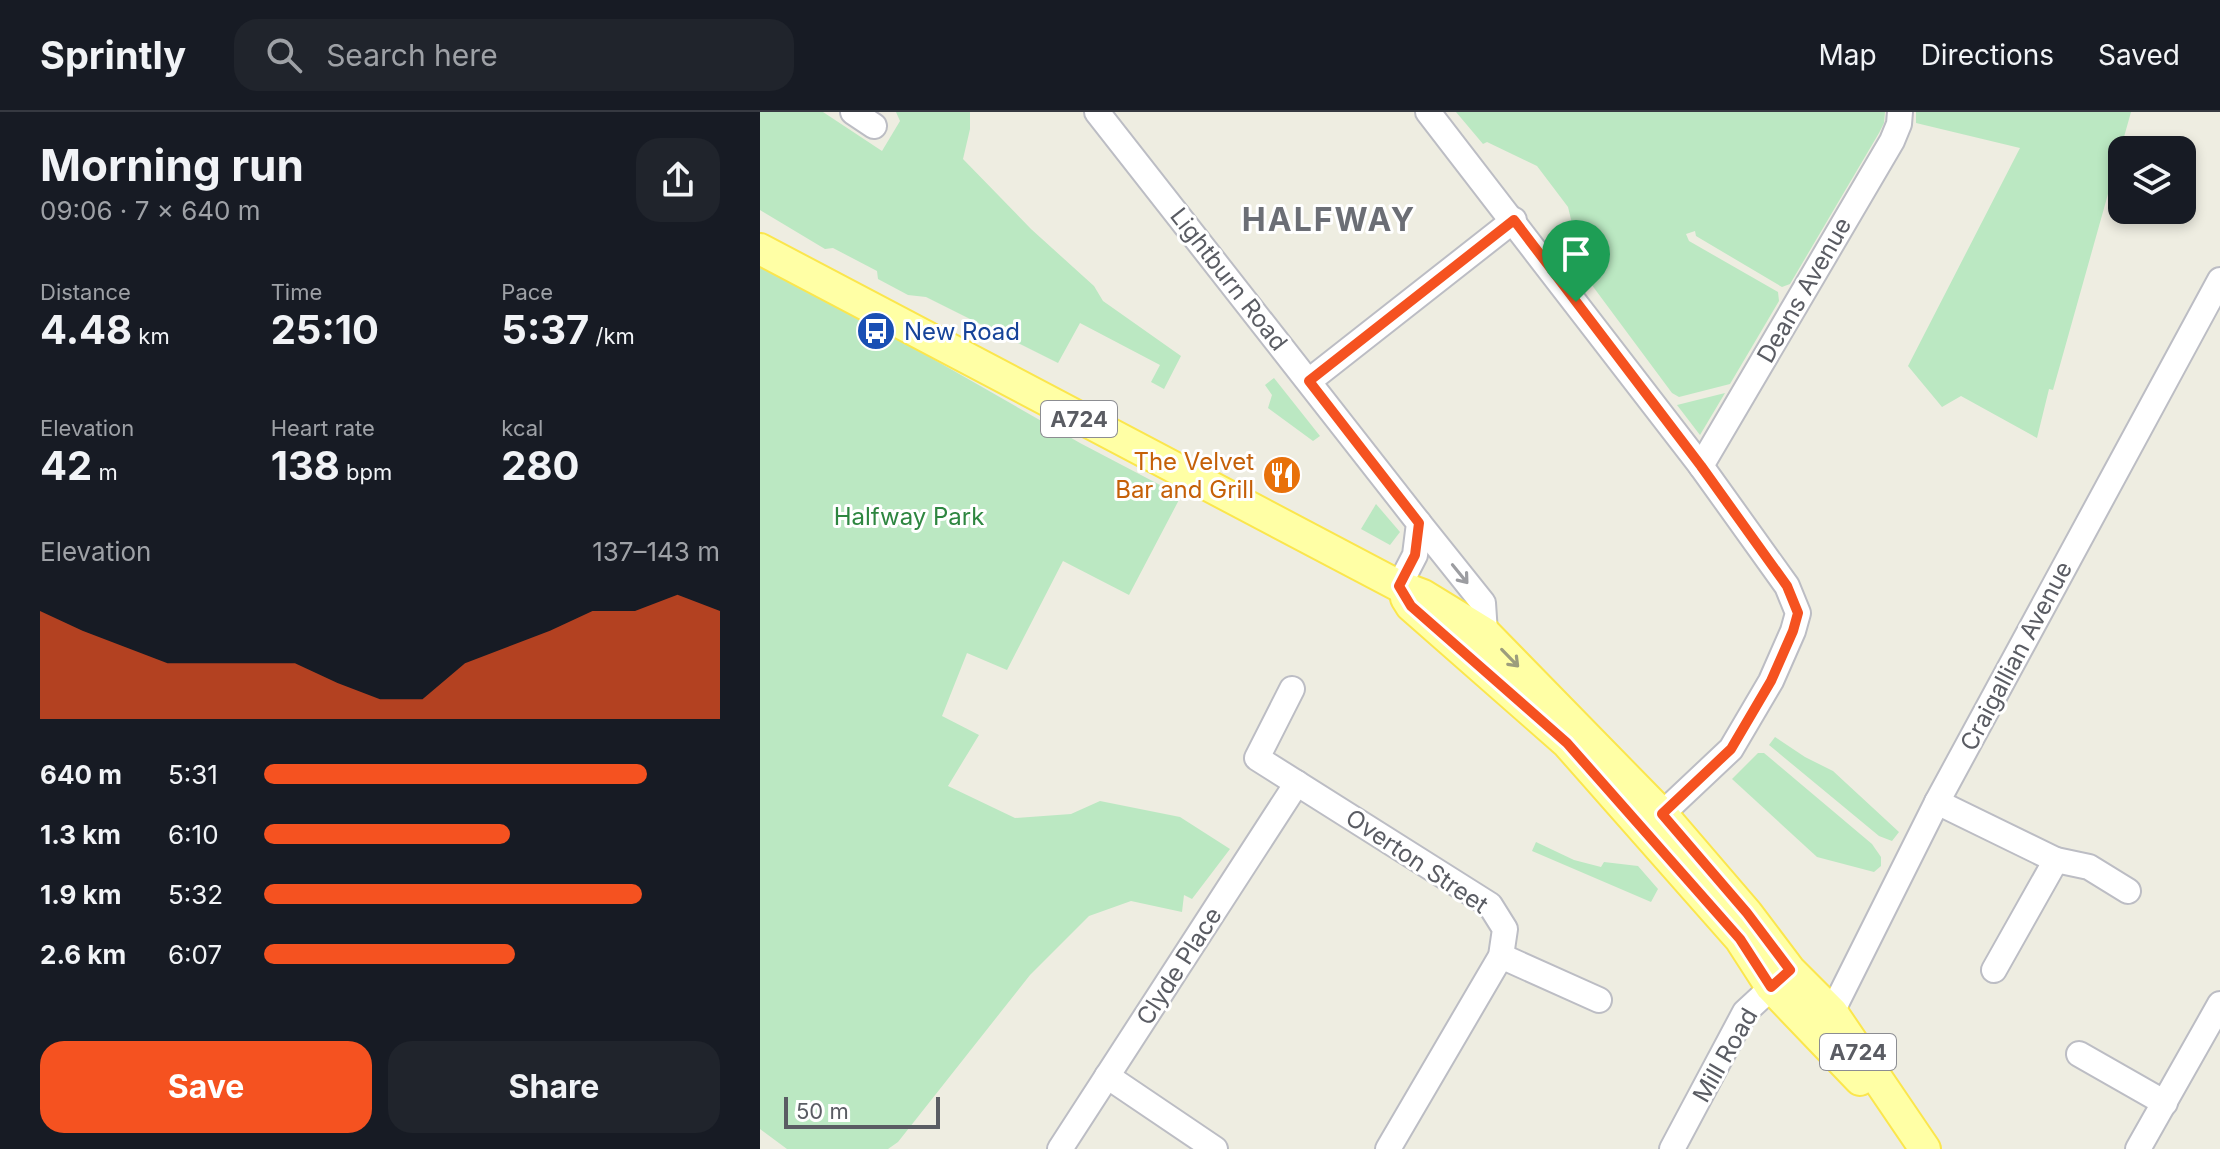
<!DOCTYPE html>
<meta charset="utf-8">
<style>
body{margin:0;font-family:Inter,sans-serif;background:#20242c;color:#f1f3f6;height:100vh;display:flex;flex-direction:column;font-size:30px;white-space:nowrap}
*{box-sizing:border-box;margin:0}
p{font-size:26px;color:#9ea1a6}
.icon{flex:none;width:44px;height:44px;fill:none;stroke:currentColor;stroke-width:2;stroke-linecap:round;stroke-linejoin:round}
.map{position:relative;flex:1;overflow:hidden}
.drawer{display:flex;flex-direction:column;background:#171b24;width:760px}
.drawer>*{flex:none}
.fabs{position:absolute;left:1348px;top:24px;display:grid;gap:16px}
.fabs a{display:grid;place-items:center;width:88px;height:88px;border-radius:16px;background:#171b24;box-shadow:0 4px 12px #0003;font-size:40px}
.scale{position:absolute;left:24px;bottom:20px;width:156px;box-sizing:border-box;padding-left:8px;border:4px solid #5a5c63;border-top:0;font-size:22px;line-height:28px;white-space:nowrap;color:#5a5c63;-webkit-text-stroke:6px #fff;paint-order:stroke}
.pin{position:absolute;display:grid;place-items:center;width:68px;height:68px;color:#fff;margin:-82px -34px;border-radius:50% 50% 50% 0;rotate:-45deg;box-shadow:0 0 8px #0007}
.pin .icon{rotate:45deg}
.round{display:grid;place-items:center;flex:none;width:84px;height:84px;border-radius:24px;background:#20242c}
.overview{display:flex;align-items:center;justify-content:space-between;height:136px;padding:0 40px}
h1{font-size:44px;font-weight:700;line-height:60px}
.figures{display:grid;grid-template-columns:repeat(3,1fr);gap:12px;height:136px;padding:8px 40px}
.figures div{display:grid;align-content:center}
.figures b{font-size:40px;font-weight:700}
.figures small{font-size:22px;font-weight:400}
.figures p{font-size:22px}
.chart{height:224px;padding:16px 40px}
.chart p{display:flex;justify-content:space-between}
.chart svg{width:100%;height:144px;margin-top:8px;fill:#f55220;opacity:.7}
.button{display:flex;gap:16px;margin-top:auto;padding:16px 40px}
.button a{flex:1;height:92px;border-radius:24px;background:#f55220;color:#fff;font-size:32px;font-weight:700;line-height:92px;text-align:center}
.button a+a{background:#20242c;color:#f1f3f6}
ul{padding:0 40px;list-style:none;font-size:26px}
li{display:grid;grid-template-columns:128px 96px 1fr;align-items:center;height:60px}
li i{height:20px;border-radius:10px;background:#f55220}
header{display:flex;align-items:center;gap:48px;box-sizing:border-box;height:112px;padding:0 40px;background:#171b24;border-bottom:2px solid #363941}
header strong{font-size:38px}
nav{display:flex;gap:44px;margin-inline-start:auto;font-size:28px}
.search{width:560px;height:72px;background:#20242c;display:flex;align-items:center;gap:20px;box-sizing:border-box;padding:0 28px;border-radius:24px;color:#9ea1a6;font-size:30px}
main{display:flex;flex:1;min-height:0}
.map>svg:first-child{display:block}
.green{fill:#bbe8c2}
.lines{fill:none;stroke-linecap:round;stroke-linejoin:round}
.minor-casing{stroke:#bcbdc4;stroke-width:28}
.major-casing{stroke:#fbe64d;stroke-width:34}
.minor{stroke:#fff;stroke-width:24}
.major{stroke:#ffffa5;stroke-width:30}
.oneway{stroke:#9c9da1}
.oneway2{stroke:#9c9d7d}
.route-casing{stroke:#fff;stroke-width:16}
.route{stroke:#f55220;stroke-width:10}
.labels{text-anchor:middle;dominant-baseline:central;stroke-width:6;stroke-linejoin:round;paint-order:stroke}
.shield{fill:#fff;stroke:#8c8d92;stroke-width:2}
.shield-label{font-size:22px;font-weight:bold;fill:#5a5c63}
.street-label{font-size:24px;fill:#5a5c63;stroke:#fff}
.transit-label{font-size:24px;fill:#164399;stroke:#fff;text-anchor:start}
.food-label{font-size:24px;fill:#c56008;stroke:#fff;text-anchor:end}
.park-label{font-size:24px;fill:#2e8640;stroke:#fff}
.district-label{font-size:32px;font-weight:bold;letter-spacing:2px;fill:#6b6e75;stroke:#fff}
</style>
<header>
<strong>Sprintly</strong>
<div class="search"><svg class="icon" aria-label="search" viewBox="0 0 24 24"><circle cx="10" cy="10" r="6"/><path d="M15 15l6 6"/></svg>Search here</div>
<nav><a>Map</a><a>Directions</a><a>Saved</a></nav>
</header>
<main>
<section class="drawer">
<div class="overview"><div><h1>Morning run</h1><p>09:06 · 7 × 640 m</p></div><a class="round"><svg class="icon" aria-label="share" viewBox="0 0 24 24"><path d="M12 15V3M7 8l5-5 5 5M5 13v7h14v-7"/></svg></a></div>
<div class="figures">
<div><p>Distance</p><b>4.48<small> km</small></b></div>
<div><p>Time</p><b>25:10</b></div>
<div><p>Pace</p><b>5:37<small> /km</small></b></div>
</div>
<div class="figures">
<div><p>Elevation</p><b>42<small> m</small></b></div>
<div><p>Heart rate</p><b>138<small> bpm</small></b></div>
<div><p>kcal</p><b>280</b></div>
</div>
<div class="chart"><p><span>Elevation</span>137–143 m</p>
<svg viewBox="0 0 160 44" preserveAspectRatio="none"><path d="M0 44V11L10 17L20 22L30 27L40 27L50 27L60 27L70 33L80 38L90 38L100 27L110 22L120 17L130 11L140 11L150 6L160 11V44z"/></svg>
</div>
<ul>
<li><b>640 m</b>5:31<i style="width:84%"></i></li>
<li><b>1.3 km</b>6:10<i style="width:54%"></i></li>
<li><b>1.9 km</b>5:32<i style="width:83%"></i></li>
<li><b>2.6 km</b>6:07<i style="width:55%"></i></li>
</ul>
<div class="button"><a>Save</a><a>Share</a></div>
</section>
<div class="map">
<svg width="1460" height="1037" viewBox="0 0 1460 1037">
<rect width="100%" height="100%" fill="#eeede1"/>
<!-- green -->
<g class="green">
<polygon points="0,0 63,0 122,39 140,9 136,0 210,0 210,17 203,47 271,117 334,174 343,189 421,244 404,277 391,270 400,253 320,211 298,251 166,185 148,183 118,167 117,159 73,136 65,137 0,98"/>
<polygon points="696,0 1125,0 1124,11 1119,21 1030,172 1022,175 936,124 935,119 926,122 929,129 1018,180 1019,189 970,272 919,285 912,281 817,153 821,149 808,95 777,54 727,30 723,32"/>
<polygon points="1156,0 1371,0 1293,278 1289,277 1277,326 1201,284 1182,295 1148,254 1260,36 1156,11"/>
<polygon points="0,148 320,331 421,384 369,483 303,449 247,558 207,541 182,604 219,623 188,674 255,706 311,702 340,689 420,705 470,737 432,787 424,783 422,800 371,789 329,804 270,863 138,1030 128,1037 27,1037 0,1017"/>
<polygon points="514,266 560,324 553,329 508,296 512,283 505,273"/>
<polygon points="965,281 940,323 917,293"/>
<polygon points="616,392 640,420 630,433 601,417"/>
<polygon points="1015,625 1045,645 1073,659 1139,720 1132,729 1119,724 1009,633"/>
<polygon points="998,641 1004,641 1010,646 1112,732 1121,745 1121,754 1114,760 1057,745 972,667"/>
<polygon points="776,730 814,748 841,755 844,750 878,754 898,777 891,790 772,739"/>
</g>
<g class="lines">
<defs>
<g id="minor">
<polyline points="93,0 114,14"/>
<polyline points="337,0 659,411 655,443 639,474"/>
<polyline points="668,0 941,354 1027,474 1038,501 1033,519 1011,569 971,637 902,702"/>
<polyline points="549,269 754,108"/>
<polyline points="941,354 1132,29 1139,12 1140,0"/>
<polyline points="659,411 723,491 725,521"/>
<polyline points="532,577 497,646 730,793 745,817 741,844 628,1037"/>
<polyline points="1177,690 1296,748 1234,858"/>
<polyline points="1296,748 1329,755 1368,779"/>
<polyline points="741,844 839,888"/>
<polyline points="1060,912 1072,900 1177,690 1460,168"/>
<polyline points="1319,942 1405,991"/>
<polyline points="347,964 455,1037"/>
<polyline points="300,1037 537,671"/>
<polyline points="912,1037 985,900 1023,865"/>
<polyline points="1378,1037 1460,892"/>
</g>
<g id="major">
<polyline points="0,137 639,474 663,483 725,521 902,702 987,801 1030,858 1072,900 1165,1037"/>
<polyline points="646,486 651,494 807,631 980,827 1011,875 1100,968"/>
</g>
</defs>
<!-- minor casing -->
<use href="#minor" class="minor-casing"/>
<!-- major casing -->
<use href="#major" class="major-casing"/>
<!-- minor -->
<use href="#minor" class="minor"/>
<!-- major -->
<use href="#major" class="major"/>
</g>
<!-- one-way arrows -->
<defs><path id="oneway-shaft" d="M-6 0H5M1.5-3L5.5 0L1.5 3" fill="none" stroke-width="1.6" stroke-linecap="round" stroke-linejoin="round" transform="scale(2)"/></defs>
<use class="oneway" href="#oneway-shaft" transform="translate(700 462) rotate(51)"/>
<use class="oneway2" href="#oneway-shaft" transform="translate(750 546) rotate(46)"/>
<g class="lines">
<defs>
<polygon id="route" points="754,108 941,354 1027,474 1038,501 1033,519 1011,569 971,637 902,702 987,801 1030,858 1011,875 980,827 807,631 651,494 639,474 655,443 659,411 549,269"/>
</defs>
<!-- route casing -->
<use href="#route" class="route-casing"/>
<!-- route -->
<use href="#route" class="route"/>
</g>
<!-- icons -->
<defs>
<symbol id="bus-disc" viewBox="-11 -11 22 22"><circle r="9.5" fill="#1a4fb4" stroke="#fff"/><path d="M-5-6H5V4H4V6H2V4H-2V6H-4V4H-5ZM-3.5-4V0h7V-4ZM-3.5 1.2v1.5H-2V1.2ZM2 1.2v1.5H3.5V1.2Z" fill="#fff"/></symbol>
<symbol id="restaurant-disc" viewBox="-11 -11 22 22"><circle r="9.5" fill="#e8710a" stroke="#fff"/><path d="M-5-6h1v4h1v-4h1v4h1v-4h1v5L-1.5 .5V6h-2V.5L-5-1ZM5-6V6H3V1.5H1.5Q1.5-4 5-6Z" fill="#fff"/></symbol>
</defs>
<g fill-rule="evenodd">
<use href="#bus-disc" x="94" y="197" width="44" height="44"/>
<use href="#restaurant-disc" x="500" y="341" width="44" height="44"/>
</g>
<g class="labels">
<!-- shield labels -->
<g class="shield">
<rect x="281" y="289" width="76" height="36" rx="6"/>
<rect x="1060" y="922" width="76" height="36" rx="6"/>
</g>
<g class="shield-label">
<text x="319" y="307">A724</text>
<text x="1098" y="940">A724</text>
</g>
<!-- street labels -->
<g class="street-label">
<text transform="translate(469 167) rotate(52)">Lightburn Road</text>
<text transform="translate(1044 178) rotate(-60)">Deans Avenue</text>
<text transform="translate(1256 544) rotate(-62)">Craigallian Avenue</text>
<text transform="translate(657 749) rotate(34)">Overton Street</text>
<text transform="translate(419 854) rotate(-57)">Clyde Place</text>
<text transform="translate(965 943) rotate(-60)">Mill Road</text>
</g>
<!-- transit labels -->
<g class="transit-label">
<text x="144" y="219">New Road</text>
</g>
<!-- food labels -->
<g class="food-label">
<text x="494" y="349">The Velvet<tspan x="494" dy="28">Bar and Grill</tspan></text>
</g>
<!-- park labels -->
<g class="park-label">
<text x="149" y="404">Halfway Park</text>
</g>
<!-- district labels -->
<g class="district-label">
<text x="569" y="107">HALFWAY</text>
</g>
</g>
</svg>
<div class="fabs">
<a><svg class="icon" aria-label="layers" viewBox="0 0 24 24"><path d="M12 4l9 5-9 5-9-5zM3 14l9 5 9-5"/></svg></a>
</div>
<div class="scale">50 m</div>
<div class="pin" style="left:816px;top:190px;background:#1e9e55"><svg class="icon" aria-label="arrive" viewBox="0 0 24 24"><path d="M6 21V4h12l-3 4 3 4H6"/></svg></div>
</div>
</main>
